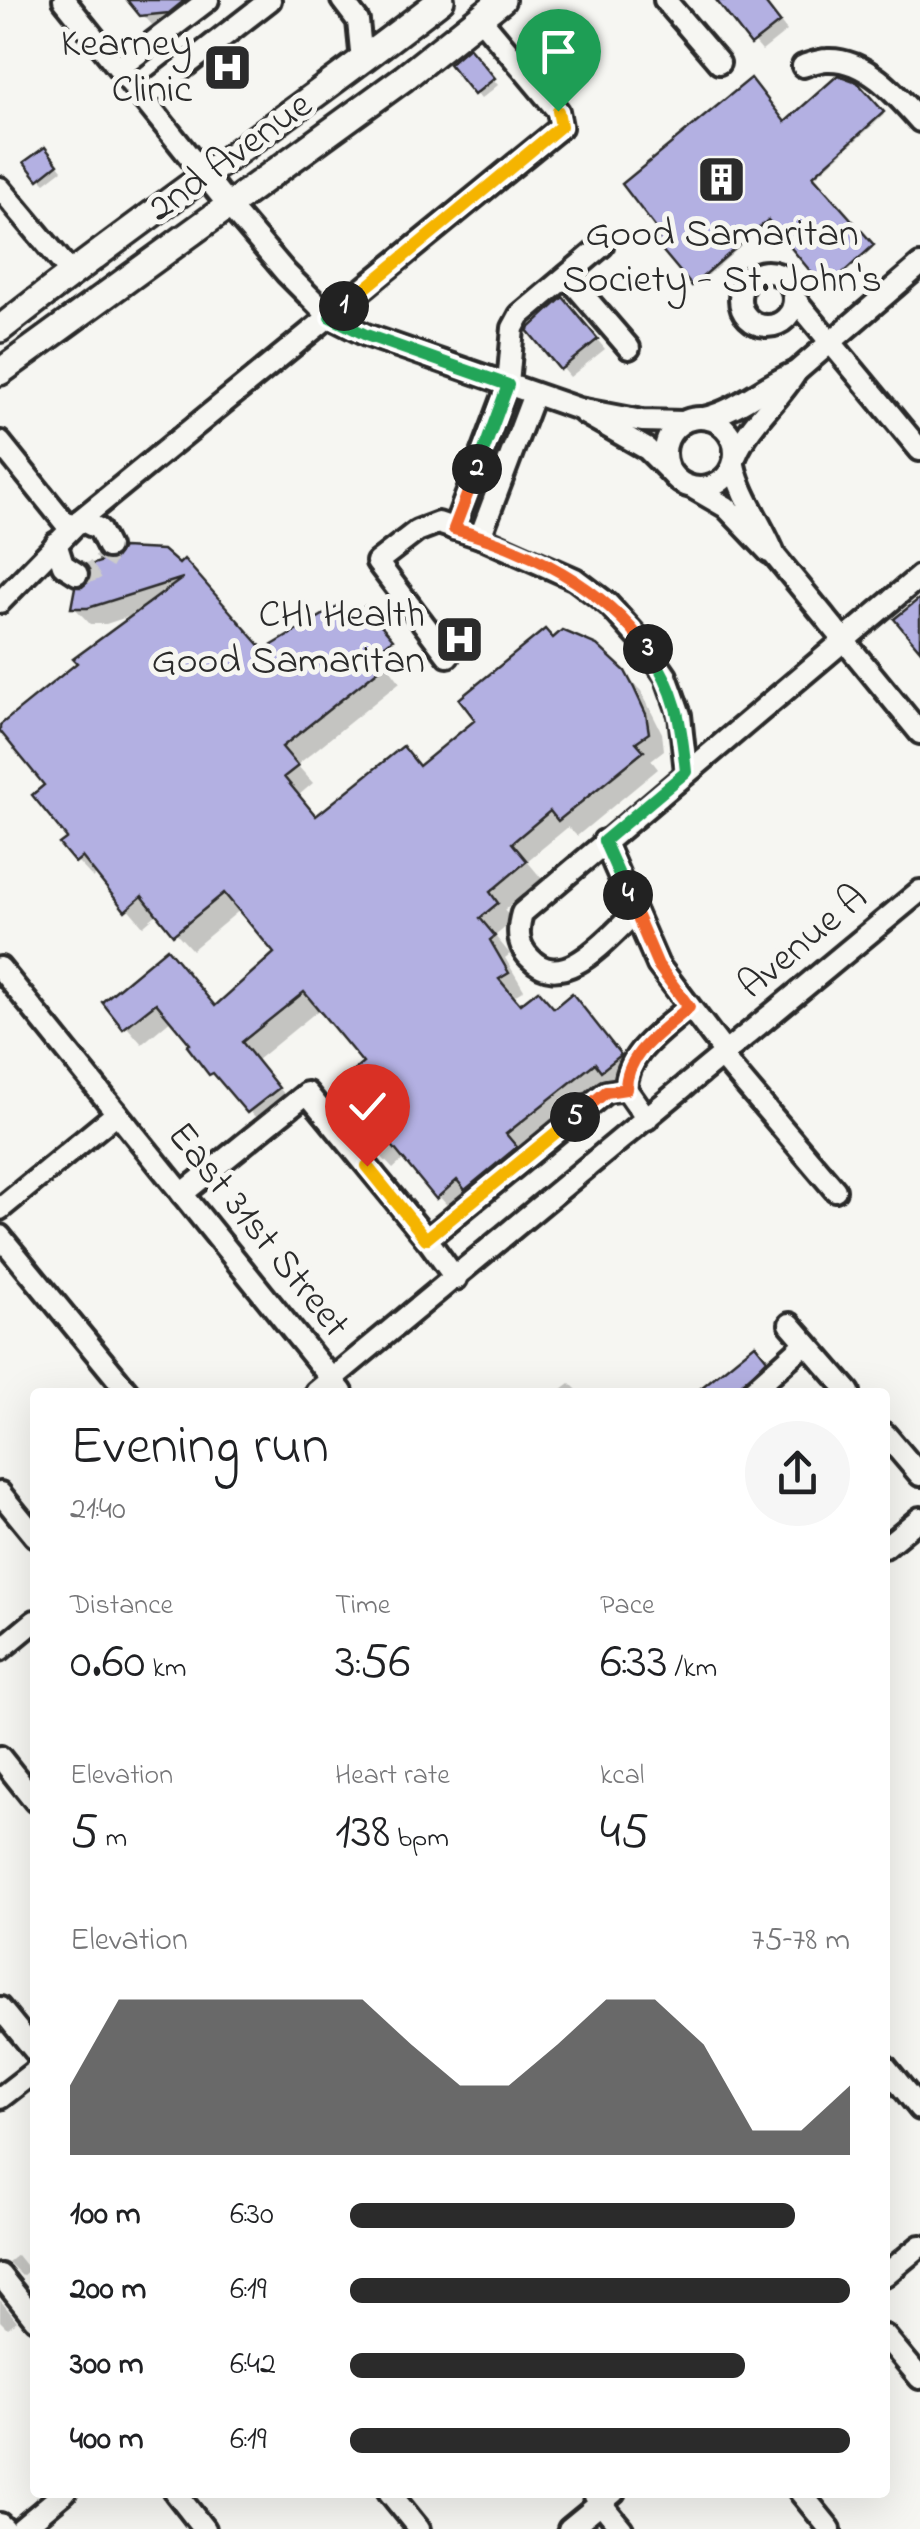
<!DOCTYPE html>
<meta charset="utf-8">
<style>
body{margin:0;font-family:"Indie Flower",sans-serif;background:#f6f6f6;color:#202124;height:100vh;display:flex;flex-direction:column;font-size:38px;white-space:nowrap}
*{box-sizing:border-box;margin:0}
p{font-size:32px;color:#757577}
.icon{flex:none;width:55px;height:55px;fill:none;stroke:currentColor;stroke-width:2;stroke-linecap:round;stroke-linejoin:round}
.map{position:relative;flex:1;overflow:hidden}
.panel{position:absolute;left:30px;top:1388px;width:860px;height:1110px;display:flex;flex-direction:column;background:#fff;border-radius:10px;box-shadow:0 10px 40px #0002}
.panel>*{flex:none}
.pin{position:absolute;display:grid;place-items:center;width:85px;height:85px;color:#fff;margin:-102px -42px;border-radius:50% 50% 50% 0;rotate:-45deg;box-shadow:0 0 10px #0007}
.pin .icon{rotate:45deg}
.km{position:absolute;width:50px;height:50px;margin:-25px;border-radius:50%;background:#222;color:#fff;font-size:28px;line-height:50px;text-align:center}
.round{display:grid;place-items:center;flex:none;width:105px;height:105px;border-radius:52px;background:#f6f6f6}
.headline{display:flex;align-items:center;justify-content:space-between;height:170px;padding:0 40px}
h1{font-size:55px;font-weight:600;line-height:75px}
.stats{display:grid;grid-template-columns:repeat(3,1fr);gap:15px;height:170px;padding:10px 40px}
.stats div{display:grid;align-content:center}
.stats b{font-size:50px;font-weight:600}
.stats small{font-size:28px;font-weight:400}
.stats p{font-size:28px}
.chart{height:280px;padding:20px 40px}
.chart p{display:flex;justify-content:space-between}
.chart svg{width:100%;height:180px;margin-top:10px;fill:#2b2b2b;opacity:.7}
ul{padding:0 40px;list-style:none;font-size:32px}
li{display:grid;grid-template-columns:160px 120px 1fr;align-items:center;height:75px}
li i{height:25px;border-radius:12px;background:#2b2b2b}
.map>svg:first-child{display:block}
.shadow{fill:#0003}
.building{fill:#b3b0e2;stroke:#2b2b2b;stroke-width:2.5}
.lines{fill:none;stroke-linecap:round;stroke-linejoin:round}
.minor-tunnel{stroke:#cdcdca;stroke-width:20;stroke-dasharray:20 10;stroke-linecap:butt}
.minor-casing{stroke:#2b2b2b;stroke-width:28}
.major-casing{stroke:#2b2b2b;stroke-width:32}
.minor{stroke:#f6f6f2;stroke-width:20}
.major{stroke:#f6f6f2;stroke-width:25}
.split-1-casing{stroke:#fff;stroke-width:20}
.split-2-casing{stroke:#fff;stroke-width:20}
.split-3-casing{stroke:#fff;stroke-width:20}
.split-4-casing{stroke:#fff;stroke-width:20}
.split-5-casing{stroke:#fff;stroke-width:20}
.split-6-casing{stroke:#fff;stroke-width:20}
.split-1{stroke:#f5b400;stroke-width:12}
.split-2{stroke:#22a559;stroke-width:12}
.split-3{stroke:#f0652b;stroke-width:12}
.split-4{stroke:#22a559;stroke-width:12}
.split-5{stroke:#f0652b;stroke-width:12}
.split-6{stroke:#f5b400;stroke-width:12}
.labels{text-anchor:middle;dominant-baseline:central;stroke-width:10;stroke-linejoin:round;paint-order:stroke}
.poi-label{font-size:40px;fill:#2b2b2b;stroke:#f6f6f2;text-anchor:end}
.street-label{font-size:40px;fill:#2b2b2b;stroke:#f6f6f2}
</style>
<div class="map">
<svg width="920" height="2529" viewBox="0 0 920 2529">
<rect width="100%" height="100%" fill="#f6f6f2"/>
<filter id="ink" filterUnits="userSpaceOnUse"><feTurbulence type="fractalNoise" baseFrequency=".01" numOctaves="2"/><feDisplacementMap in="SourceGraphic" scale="20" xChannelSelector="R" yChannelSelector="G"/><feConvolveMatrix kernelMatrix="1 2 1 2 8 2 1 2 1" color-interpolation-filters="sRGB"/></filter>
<g filter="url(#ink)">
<!-- shadow -->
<g class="shadow">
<polygon points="130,0 214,0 181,23 154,27"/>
<polygon points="719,0 762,0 787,31 762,51"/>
<polygon points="474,55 498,85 481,99 452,64"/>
<polygon points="856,84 884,115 813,179 873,248 828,289 771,220 696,286 659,243 785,125"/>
<polygon points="50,155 62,170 45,183 40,178"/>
<polygon points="571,308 605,349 570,377 531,330"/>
<polygon points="162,553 265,652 350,622 381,626 407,657 391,670 400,682 297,765 313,783 299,795 317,818 421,768 479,721 553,641 623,673 641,691 662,733 664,750 651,760 658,769 577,836 568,827 527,861 542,879 504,910 513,921 495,936 510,954 505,958 524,990 514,996 522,1006 555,1011 572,996 636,1072 619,1086 612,1079 521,1152 454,1213 405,1158 393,1169 377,1152 366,1063 321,1008 257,1060 293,1105 265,1128 230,1089 227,1090 211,1073 194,1044 172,1019 142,1044 105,1002 167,952 216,1008 277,953 241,909 192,950 158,913 143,926 98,873 93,878 77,861 48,785 136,614 106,624 90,624 74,607 90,584 114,562"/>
<polygon points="755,1347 771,1366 744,1392 700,1392"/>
<polygon points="570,1383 579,1392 558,1392"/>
<polygon points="17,2255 29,2270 22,2276 8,2262"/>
<polygon points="0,2300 17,2321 7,2328 0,2321"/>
</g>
<!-- building -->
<g class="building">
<polygon points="127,0 185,0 169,13 140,16"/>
<polygon points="716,0 763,0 780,22 751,45"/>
<polygon points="469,47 495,78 474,95 449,64"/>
<polygon points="838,75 857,82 884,112 813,176 874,245 825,289 768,220 692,286 656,243 661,235 622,184 751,78 785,122"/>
<polygon points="45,147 58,164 38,180 24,162"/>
<polygon points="563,297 598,339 560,370 527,330"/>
<polygon points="122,548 163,550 179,564 184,559 264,650 338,606 349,620 365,606 393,639 376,652 386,664 282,747 298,766 284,777 316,816 403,746 419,766 475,720 459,699 545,629 553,638 562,630 597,645 625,671 634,688 646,714 649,733 636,742 644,751 558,821 550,811 512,843 527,861 490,892 498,903 480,918 495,936 490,940 509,973 499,979 520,1004 538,990 554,1008 572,993 621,1055 601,1071 595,1063 506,1134 517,1147 465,1190 457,1180 436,1199 389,1142 375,1154 330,1100 341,1091 337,1085 363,1063 304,992 242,1042 279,1088 247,1113 213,1073 209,1075 187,1046 190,1044 156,1003 123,1029 102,1002 167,948 215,1006 274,953 224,893 173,935 142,896 125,911 82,857 75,863 59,844 67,838 32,795 44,785 0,731 0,725 77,663 73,659 183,578 88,608 71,608 75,587 82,587 89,581 87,566 100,562 99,558 115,559"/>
<polygon points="920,598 920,650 894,619"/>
<polygon points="755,1344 767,1359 738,1389 734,1392 696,1392"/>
</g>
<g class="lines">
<!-- minor-tunnel -->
<path class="minor-tunnel" d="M77,574C95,574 106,566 108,547"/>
<defs>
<g id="minor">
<polyline points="64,0 230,207 286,273 330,317 366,335 579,409 642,421 683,422"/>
<polyline points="342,0 358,21 362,61"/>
<polyline points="665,0 719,63"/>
<path d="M803,66C810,64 819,60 827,60C865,58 897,95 920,121"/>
<polyline points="119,68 208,0"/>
<polyline points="143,99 270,0"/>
<polyline points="0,188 71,273"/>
<circle cx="767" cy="299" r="27"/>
<polyline points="567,276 629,348"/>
<polyline points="794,298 920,450"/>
<polyline points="584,413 647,449 671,473"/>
<circle cx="700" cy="453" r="35"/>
<path d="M704,418C739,410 764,385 796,372L920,265"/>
<polyline points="0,442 70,529"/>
<path d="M736,455C750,422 778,402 796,372"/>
<path d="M734,465C741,498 763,525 775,556L920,733"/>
<polyline points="695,489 726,507 769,552"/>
<polyline points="80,520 99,529 108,547"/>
<polyline points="454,529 508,385 513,328 520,315 602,246"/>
<polyline points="480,537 534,394"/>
<polyline points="56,543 63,565 77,574"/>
<polyline points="0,602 80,520 561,127 558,111 480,18"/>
<polyline points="448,656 377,562 417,531 438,523 480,537 575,579 608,604 644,644 666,676 680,715 686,772"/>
<polyline points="604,841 658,965 726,1054"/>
<path d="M635,913C609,936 564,994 530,958C517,945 517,930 522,913L920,576"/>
<polyline points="0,968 342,1392"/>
<polyline points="722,1057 835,1190"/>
<path d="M626,1089C626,1052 663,1031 689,1007"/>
<polyline points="182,1194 307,1093 427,1239"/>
<polyline points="0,1209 117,1113"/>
<polyline points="0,1236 128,1392"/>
<polyline points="456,1279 427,1239 606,1092 626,1089 647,1119"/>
<polyline points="790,1324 849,1392"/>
<polyline points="316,1392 920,891"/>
<polyline points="751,1392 806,1343"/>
<polyline points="885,1434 920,1475"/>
<polyline points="0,1493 35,1536"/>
<polyline points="885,1547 920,1518"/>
<polyline points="0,1650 35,1621"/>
<polyline points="0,1757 35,1801"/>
<polyline points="0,2008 35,2051"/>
<polyline points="885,2066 920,2109"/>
<polyline points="0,2098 35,2071"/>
<polyline points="0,2275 35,2319"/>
<polyline points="885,2275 920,2246"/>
<polyline points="885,2336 920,2378"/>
<polyline points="175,2492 204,2529"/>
<polyline points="389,2492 419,2529"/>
<polyline points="800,2492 830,2529"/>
<polyline points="595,2496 622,2529"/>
<polyline points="0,2524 5,2529"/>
<polyline points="21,2529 65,2492"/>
<polyline points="569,2529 614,2492"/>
</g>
<g id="major">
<path d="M0,329C144,215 296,113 441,0"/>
<polyline points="0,372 404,78 502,0"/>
</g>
</defs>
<!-- minor casing -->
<use href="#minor" class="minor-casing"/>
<!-- major casing -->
<use href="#major" class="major-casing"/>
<!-- minor -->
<use href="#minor" class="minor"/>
<!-- major -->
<use href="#major" class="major"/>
</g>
</g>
<g class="lines" filter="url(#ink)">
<defs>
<polyline id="split-1" points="344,306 561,126 558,111"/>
<polyline id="split-2" points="344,306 330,317 366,335 508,385 477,469"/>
<path id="split-3" d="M477,469L454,529C529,549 602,586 648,649"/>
<path id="split-4" d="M628,895L604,841L686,772C681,722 677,692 648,649"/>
<path id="split-5" d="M575,1117L606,1092L626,1089C626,1052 663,1031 689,1007L658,965L628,895"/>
<polyline id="split-6" points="367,1166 426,1239 575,1117"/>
</defs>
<!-- split-1 casing -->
<use href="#split-1" class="split-1-casing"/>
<!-- split-2 casing -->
<use href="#split-2" class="split-2-casing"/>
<!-- split-3 casing -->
<use href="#split-3" class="split-3-casing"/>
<!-- split-4 casing -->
<use href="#split-4" class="split-4-casing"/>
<!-- split-5 casing -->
<use href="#split-5" class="split-5-casing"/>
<!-- split-6 casing -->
<use href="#split-6" class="split-6-casing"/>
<!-- split-1 -->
<use href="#split-1" class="split-1"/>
<!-- split-2 -->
<use href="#split-2" class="split-2"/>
<!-- split-3 -->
<use href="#split-3" class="split-3"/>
<!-- split-4 -->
<use href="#split-4" class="split-4"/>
<!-- split-5 -->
<use href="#split-5" class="split-5"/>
<!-- split-6 -->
<use href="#split-6" class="split-6"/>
</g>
<!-- icons -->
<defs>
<symbol id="hospital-square" viewBox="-11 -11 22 22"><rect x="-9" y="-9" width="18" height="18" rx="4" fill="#2b2b2b" stroke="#f6f6f2"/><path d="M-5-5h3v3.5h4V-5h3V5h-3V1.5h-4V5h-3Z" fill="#fff"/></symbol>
<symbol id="building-square" viewBox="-11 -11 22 22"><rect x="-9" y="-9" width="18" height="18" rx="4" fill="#2b2b2b" stroke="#f6f6f2"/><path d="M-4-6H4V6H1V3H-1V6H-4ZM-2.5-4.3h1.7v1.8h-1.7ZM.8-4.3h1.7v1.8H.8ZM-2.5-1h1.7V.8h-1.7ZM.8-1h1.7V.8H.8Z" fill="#fff"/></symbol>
</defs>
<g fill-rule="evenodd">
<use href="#hospital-square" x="200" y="40" width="55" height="55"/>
<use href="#building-square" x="694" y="152" width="55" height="55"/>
<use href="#hospital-square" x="432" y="612" width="55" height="55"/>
</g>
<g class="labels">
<!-- poi labels -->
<g class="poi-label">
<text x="192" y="45">Kearney<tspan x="192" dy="46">Clinic</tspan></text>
<text x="722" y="235" text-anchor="middle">Good Samaritan<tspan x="722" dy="46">Society - St. John's</tspan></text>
<text x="425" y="616">CHI Health<tspan x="425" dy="46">Good Samaritan</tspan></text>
</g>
<!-- street labels -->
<g class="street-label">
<text transform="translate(231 158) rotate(-36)">2nd Avenue</text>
<text transform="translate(804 943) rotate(-40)">Avenue A</text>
<text transform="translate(257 1231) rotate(51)">East 31st Street</text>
</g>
</g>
</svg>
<div class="pin" style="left:558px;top:111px;background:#1e9e55"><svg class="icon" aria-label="arrive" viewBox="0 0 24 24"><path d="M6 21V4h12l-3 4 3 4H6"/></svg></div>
<div class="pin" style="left:367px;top:1166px;background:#d93025"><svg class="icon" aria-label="check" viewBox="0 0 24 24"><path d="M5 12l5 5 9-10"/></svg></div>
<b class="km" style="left:344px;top:306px">1</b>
<b class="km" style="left:477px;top:469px">2</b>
<b class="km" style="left:648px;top:649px">3</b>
<b class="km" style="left:628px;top:895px">4</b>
<b class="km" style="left:575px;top:1117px">5</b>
<section class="panel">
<div class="headline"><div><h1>Evening run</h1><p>21:40</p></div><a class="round"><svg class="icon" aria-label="share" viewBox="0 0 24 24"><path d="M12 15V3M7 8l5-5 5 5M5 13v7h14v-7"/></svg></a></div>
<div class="stats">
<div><p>Distance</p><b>0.60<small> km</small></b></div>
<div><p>Time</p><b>3:56</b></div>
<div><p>Pace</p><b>6:33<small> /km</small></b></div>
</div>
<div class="stats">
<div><p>Elevation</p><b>5<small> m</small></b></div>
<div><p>Heart rate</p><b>138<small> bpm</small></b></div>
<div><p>kcal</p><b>45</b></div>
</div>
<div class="chart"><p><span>Elevation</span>75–78 m</p>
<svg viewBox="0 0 160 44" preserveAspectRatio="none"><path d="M0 44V27L10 6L20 6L30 6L40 6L50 6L60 6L70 17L80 27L90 27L100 17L110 6L120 6L130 17L140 38L150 38L160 27V44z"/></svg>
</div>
<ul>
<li><b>100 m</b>6:30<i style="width:89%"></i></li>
<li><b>200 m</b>6:19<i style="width:100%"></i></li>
<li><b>300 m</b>6:42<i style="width:79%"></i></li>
<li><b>400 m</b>6:19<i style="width:100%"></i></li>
</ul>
</section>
</div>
